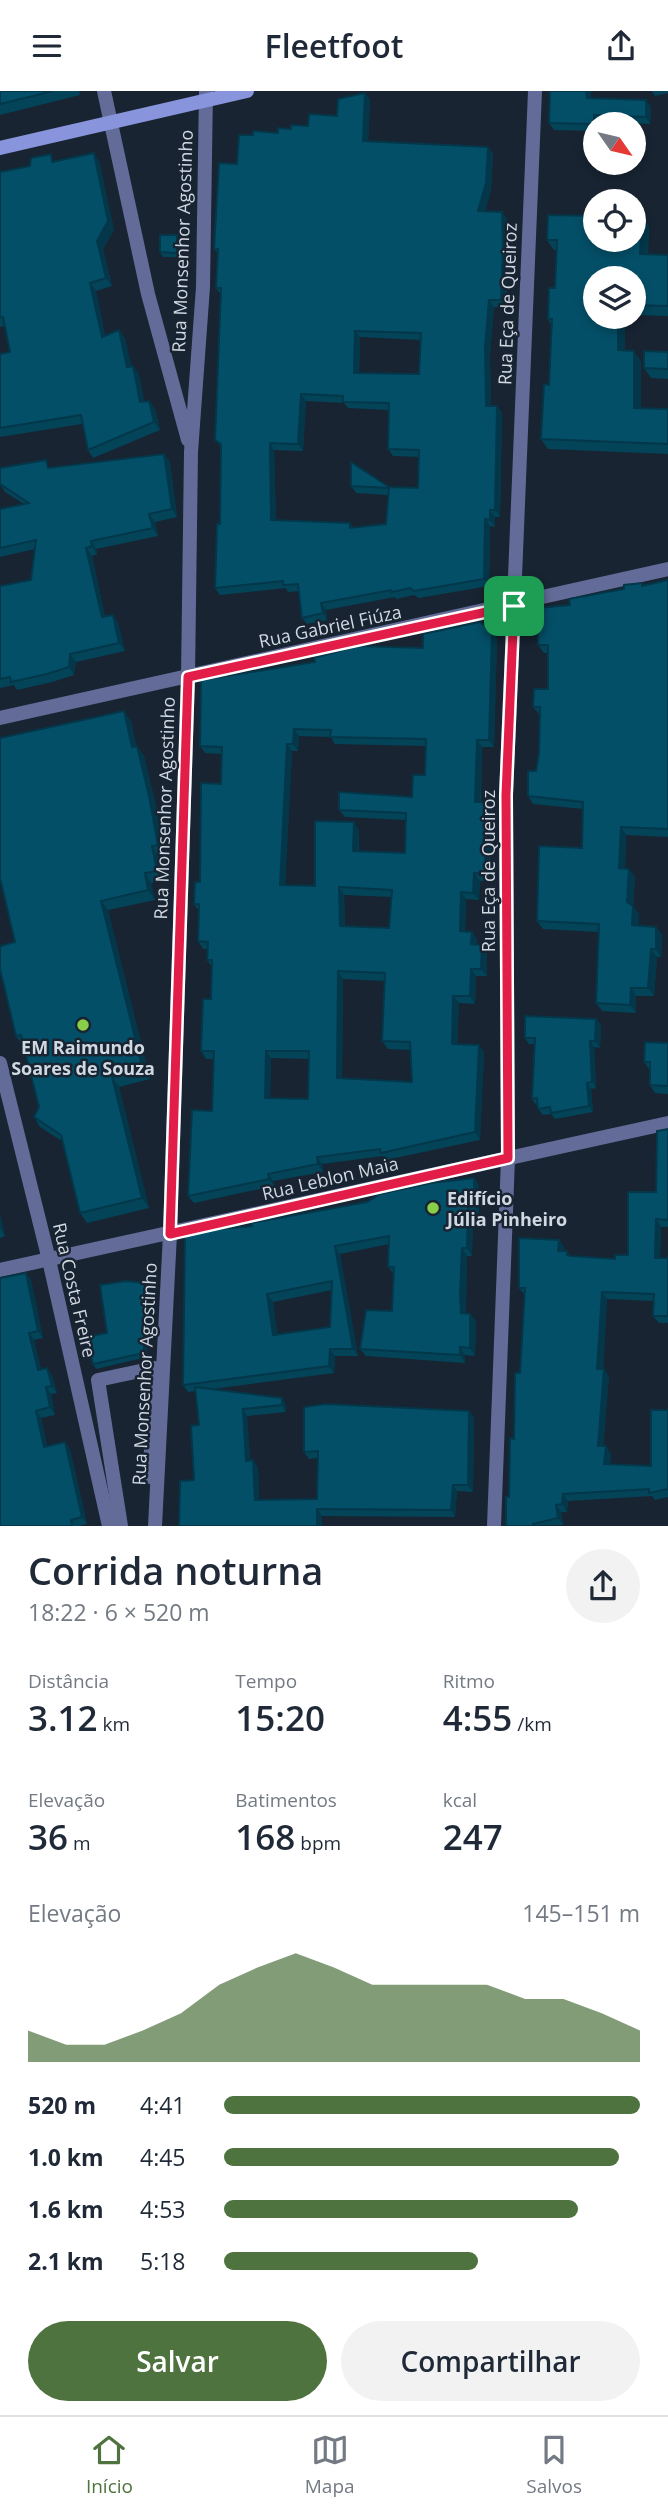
<!DOCTYPE html>
<html lang="pt">
<meta charset="utf-8">
<style>
body{margin:0;font-family:"Open Sans",sans-serif;background:#f2f2f3;color:#1f2937;height:100vh;display:flex;flex-direction:column;font-size:26px;white-space:nowrap}
*{box-sizing:border-box;margin:0}
p{font-size:23px;color:#747a83}
.icon{flex:none;width:38px;height:38px;fill:none;stroke:currentColor;stroke-width:2;stroke-linecap:round;stroke-linejoin:round}
.map{position:relative;height:1435px;overflow:hidden}
.details{display:flex;flex-direction:column;background:#fff;flex:1}
.details>*{flex:none}
.needle{width:46px;rotate:124deg}
.tools{position:absolute;left:583px;top:21px;display:grid;gap:14px}
.tools a{display:grid;place-items:center;width:63px;height:63px;border-radius:50%;background:#fff;box-shadow:0 4px 10px #0003;font-size:35px}
.pin{position:absolute;display:grid;place-items:center;width:60px;height:60px;color:#fff;margin:-30px;border-radius:14px;box-shadow:0 4px 10px #0006}
.round{display:grid;place-items:center;flex:none;width:74px;height:74px;border-radius:37px;background:#f2f2f3}
.headline{display:flex;align-items:center;justify-content:space-between;height:119px;padding:0 28px}
h1{font-size:38px;font-weight:600;line-height:52px}
.figures{display:grid;grid-template-columns:repeat(3,1fr);gap:10px;height:119px;padding:7px 28px}
.figures div{display:grid;align-content:center}
.figures b{font-size:35px;font-weight:600}
.figures small{font-size:19px;font-weight:400}
.figures p{font-size:19px}
.chart{height:196px;padding:14px 28px}
.chart p{display:flex;justify-content:space-between}
.chart svg{width:100%;height:126px;margin-top:7px;fill:#4f733f;opacity:.7}
.button{display:flex;gap:14px;margin-top:auto;padding:14px 28px}
.button a{flex:1;height:80px;border-radius:42px;background:#4f733f;color:#fff;font-size:28px;font-weight:600;line-height:80px;text-align:center}
.button a+a{background:#f2f2f3;color:#1f2937}
ul{padding:0 28px;list-style:none;font-size:23px}
li{display:grid;grid-template-columns:112px 84px 1fr;align-items:center;height:52px}
li i{height:18px;border-radius:9px;background:#4f733f}
header{display:flex;justify-content:space-between;align-items:center;height:91px;padding:0 28px;background:#fff;font-size:32px;font-weight:600}
.menu{display:flex;justify-content:space-around;align-items:center;height:98px;border-top:2px solid #e0e1e3;background:#fff;font-size:19px;color:#747a83}
.menu a{display:grid;justify-items:center;gap:4px}
.menu .current{color:#4f733f}
.map>svg:first-child{display:block}
.lines{fill:none;stroke-linecap:round;stroke-linejoin:round}
.street{stroke:#636c98;stroke-width:14}
.secondary{stroke:#8895dc;stroke-width:14}
.wall{fill:#034459;fill-rule:evenodd}
.shaded-wall{fill:#033749}
.building{fill:#044f68;stroke:#033749;stroke-width:2;fill-rule:evenodd}
.route-casing{stroke:#fff;stroke-width:14}
.route{stroke:#e11d48;stroke-width:9}
.poi-dot{fill:#89ce48;stroke:#182432;stroke-width:2.5}
.labels{text-anchor:middle;dominant-baseline:central;stroke-width:5;stroke-linejoin:round;paint-order:stroke}
.street-label{font-size:18px;fill:#d0d8e1;stroke:#182432}
.poi-label{font-size:18px;font-weight:bold;fill:#d0d8e1;stroke:#182432}
</style>
<header><svg class="icon" aria-label="menu" viewBox="0 0 24 24"><path d="M4 6h16M4 12h16M4 18h16"/></svg>Fleetfoot<svg class="icon" aria-label="share" viewBox="0 0 24 24"><path d="M12 15V3M7 8l5-5 5 5M5 13v7h14v-7"/></svg></header>
<div class="map">
<svg width="668" height="1435" viewBox="0 0 668 1435">
<rect width="100%" height="100%" fill="#182432"/>
<g class="lines">
<!-- street -->
<g class="street">
<polyline points="104,0 148,203 188,349"/>
<polyline points="0,627 668,478"/>
<polyline points="0,972 49,1169 109,1435"/>
<polyline points="0,1179 668,1032"/>
<polyline points="121,1435 98,1289 154,1277 150,1386"/>
<polyline points="155,1435 170,1143 188,586 191,361 203,196 206,0"/>
<polyline points="494,1435 508,1067 506,704 535,0"/>
</g>
<!-- secondary -->
<polyline class="secondary" points="0,57 247,0"/>
</g>
<!-- wall -->
<g class="wall">
<polygon points="0,0 79,0 80,4 0,24"/>
<polygon points="550,0 591,0 591,7 646,9 651,16 650,33 599,31 595,33 595,40 554,39 549,32"/>
<polygon points="652,0 668,0 668,2 655,5"/>
<path d="M365,2L370,9L368,51L488,56L493,63L491,99L485,120L502,121L507,128L508,163L506,216H494L490,263L491,315H497L502,322L500,426H495V436L490,435L489,495L419,507L414,504L396,508L395,506L326,519L327,529L307,533L302,527L299,500L288,501L286,497L220,504L215,497L220,433L221,356L215,349L221,204L216,197L218,163L214,158L237,73L253,44L278,42L308,35L337,25ZM360,246L421,249L419,283L359,282ZM306,310L344,312L348,317L388,319V358L393,365L419,366L418,397L351,395L356,402L388,404L386,433L353,437L350,432L276,429L274,359L303,360Z"/>
<polygon points="56,70 99,70 114,139 103,158 112,195 96,200 105,244 125,247 131,275 139,283 144,311 149,310 155,318 160,339 93,367 88,359 82,333 0,346 0,263 10,261 5,235 0,236 0,81"/>
<polygon points="649,135 648,163 668,164 668,225 634,224 634,187 595,226 625,226 625,260 641,270 641,317 668,318 668,363 548,358 541,348 549,294 551,234 548,228 555,197 557,159 554,159 547,149"/>
<polygon points="177,144 180,149 180,166 163,166 160,161"/>
<polygon points="668,261 668,288 651,287 644,277"/>
<polygon points="164,363 170,371 177,426 155,431 158,445 96,458 97,463 92,465 105,526 113,524 118,532 125,560 76,571 74,584 52,591 17,599 14,594 0,597 0,495 31,489 35,458 0,466 0,418 24,413 5,401 0,393 51,377"/>
<polygon points="668,489 668,746 626,744 625,777 629,778 635,786 633,815 639,823 638,834 656,836 662,844 661,866 657,866 654,905 636,905 636,922 602,920 596,912 599,841 543,838 537,830 582,757 583,718 533,713 528,705 536,680 539,662 540,624 533,616 548,598 548,562 544,562 538,554 570,514"/>
<path d="M492,540L497,548L494,656H482L481,711L492,718L490,790H480L479,809L466,808L465,840L472,841L477,848L476,853L487,861V885H476L475,913L459,912L457,953L484,961L480,1049L386,1069L383,1065L322,1073L323,1081L273,1090L274,1095L194,1112L188,1105L212,1020L214,968H206L201,960L211,908L212,876L207,869V858H203L198,850L199,820L194,813L221,693V663L205,662L200,655L423,557ZM299,645L331,646L335,653L426,655L425,684L412,706L339,719L345,726L406,729L405,762L359,760V739L315,795L285,794L292,660H298ZM344,804L392,806L389,837L345,835ZM343,888L385,890L382,950L388,958L410,959L412,991L342,987ZM271,967L309,968L308,1008L270,1007Z"/>
<polygon points="131,630 136,655 144,665 156,715 165,763 158,764 164,789 151,792 155,809 108,819 150,988 119,996 149,1117 87,1132 80,1122 62,1050 40,1036 34,1026 39,1016 24,955 23,955 16,945 15,851"/>
<polygon points="596,928 601,934 600,957 594,956 596,997 591,998 593,1021 555,1028 551,1023 543,1024 538,1018 538,1014 536,1014 532,1008 534,953 529,953 525,947"/>
<polygon points="668,952 668,1003 655,1002 650,994 650,979 644,971"/>
<polygon points="668,1038 668,1136 661,1136 660,1167 668,1167 668,1232 659,1232 653,1225 654,1210 607,1208 603,1278 609,1285 603,1355 606,1355 611,1363 610,1373 651,1375 668,1319 668,1406 655,1409 652,1405 568,1410 567,1421 561,1421 563,1434 506,1435 520,1282 525,1204 519,1197 559,1149 564,1156 564,1160 567,1160 570,1165 615,1168 628,1164 656,1101"/>
<path d="M474,1087L479,1094V1122L473,1123L472,1165H467L466,1210V1223H470L476,1230L475,1265L465,1264V1272L366,1265L360,1258L392,1220L394,1183L388,1176L389,1153L340,1163L358,1265H335L334,1282L213,1298L286,1314V1321L247,1325L250,1369L258,1376L259,1409L317,1408L318,1367L309,1368L304,1361L469,1320L474,1326L473,1401L457,1400L455,1426L322,1425V1435L194,1389L199,1334L196,1300L188,1301L183,1294L252,1135ZM332,1199L330,1236L277,1244L273,1211Z"/>
<polygon points="0,1124 5,1145 0,1147"/>
<polygon points="26,1182 31,1189 43,1247 34,1249 41,1278 52,1284 57,1302 51,1303 55,1324 41,1327 47,1355 70,1358 87,1433 79,1435 0,1435"/>
<polygon points="145,1192 148,1197 147,1266 96,1278 93,1273 107,1242"/>
</g>
<!-- shaded-wall -->
<g class="shaded-wall">
<polygon points="586,0 591,0 591,13 587,7"/>
<polygon points="365,2 370,9 368,57 363,50"/>
<polygon points="646,9 651,16 650,33 646,26"/>
<polygon points="594,24 599,31 599,33 595,33 595,35 594,33"/>
<polygon points="488,56 493,63 491,99 483,127 478,120"/>
<polygon points="94,62 99,70 114,139 103,158 112,195 106,187 97,150"/>
<polygon points="502,121 507,128 508,163 506,216 501,209"/>
<polygon points="642,125 649,135 647,173 640,163"/>
<polygon points="177,144 180,149 180,166 177,162"/>
<polygon points="90,192 96,200 107,254 102,246"/>
<polygon points="489,209 494,216 490,263 491,322 486,315 485,256"/>
<polygon points="618,226 625,226 625,269 618,259"/>
<polygon points="119,239 125,247 133,284 127,276"/>
<polygon points="355,240 360,246 359,288 354,282"/>
<polygon points="634,260 641,270 641,327 634,317"/>
<polygon points="133,275 139,283 146,319 140,311"/>
<polygon points="301,303 306,310 303,360 298,353"/>
<polygon points="149,310 155,318 160,339 154,331"/>
<polygon points="497,315 502,322 500,426 495,419"/>
<polygon points="270,352 274,359 276,436 271,429"/>
<polygon points="164,363 170,371 177,426 172,418"/>
<polygon points="490,419 495,426 495,436 490,429"/>
<polygon points="149,423 155,431 158,445 153,437"/>
<polygon points="485,428 490,435 489,495 484,488"/>
<polygon points="91,450 96,458 97,463 92,455"/>
<polygon points="86,457 92,465 107,534 102,526"/>
<polygon points="321,512 326,519 327,529 323,522"/>
<polygon points="113,524 118,532 125,560 119,552"/>
<polygon points="492,540 497,548 494,656 489,649"/>
<polygon points="70,563 76,571 74,584 69,576"/>
<polygon points="124,620 131,630 139,666 132,656"/>
<polygon points="294,638 299,645 298,660 293,653"/>
<polygon points="477,649 482,656 480,718 475,711"/>
<polygon points="287,653 292,660 285,802 280,794"/>
<polygon points="137,655 144,665 156,715 165,763 158,754"/>
<polygon points="487,711 492,718 490,790 485,783"/>
<polygon points="354,731 359,739 358,767 353,760"/>
<polygon points="621,736 626,744 625,785 619,777"/>
<polygon points="152,755 158,764 164,789 157,780"/>
<polygon points="629,778 635,786 633,815 639,823 638,842 632,834 627,811"/>
<polygon points="145,782 151,792 155,809 148,799"/>
<polygon points="474,782 480,790 479,809 473,802"/>
<polygon points="339,796 344,804 345,842 340,835"/>
<polygon points="461,801 466,808 465,847 460,840"/>
<polygon points="101,810 108,819 150,988 143,979"/>
<polygon points="656,836 662,844 661,866 656,858"/>
<polygon points="472,841 477,848 476,860 471,853"/>
<polygon points="482,854 487,861 487,885 481,878"/>
<polygon points="651,858 657,866 654,905 648,897"/>
<polygon points="471,878 476,885 475,913 470,905"/>
<polygon points="338,880 343,888 342,994 337,987"/>
<polygon points="631,897 636,905 636,922 630,914"/>
<polygon points="453,905 459,912 457,960 452,953"/>
<polygon points="596,928 601,934 600,957 595,950"/>
<polygon points="590,950 594,956 596,997 592,991"/>
<polygon points="479,954 484,961 480,1049 475,1041"/>
<polygon points="266,960 271,967 270,1014 265,1007"/>
<polygon points="112,986 119,996 149,1117 142,1107"/>
<polygon points="587,992 591,998 593,1021 589,1015"/>
<polygon points="317,1066 322,1073 323,1081 318,1073"/>
<polygon points="268,1083 273,1090 274,1095 269,1088"/>
<polygon points="474,1087 479,1094 479,1122 474,1114"/>
<polygon points="468,1116 473,1123 472,1165 467,1157"/>
<polygon points="0,1124 5,1145 0,1137"/>
<polygon points="656,1128 661,1136 660,1174 655,1167"/>
<polygon points="559,1149 564,1156 564,1167 558,1160"/>
<polygon points="335,1155 340,1163 358,1265 353,1258"/>
<polygon points="462,1157 467,1165 466,1210 466,1230 461,1222 460,1203"/>
<polygon points="26,1182 31,1189 43,1247 38,1240"/>
<polygon points="145,1192 148,1197 147,1266 144,1262"/>
<polygon points="602,1201 607,1208 603,1285 597,1278"/>
<polygon points="267,1203 273,1211 279,1252 273,1244"/>
<polygon points="470,1223 476,1230 475,1265 470,1257"/>
<polygon points="29,1242 34,1249 43,1286 38,1279"/>
<polygon points="460,1256 465,1264 465,1272 460,1264"/>
<polygon points="330,1258 335,1265 334,1282 329,1275"/>
<polygon points="47,1277 52,1284 57,1302 52,1295"/>
<polygon points="604,1278 609,1285 603,1362 598,1355"/>
<polygon points="46,1296 51,1303 55,1324 50,1316"/>
<polygon points="282,1307 286,1314 286,1321 282,1314"/>
<polygon points="243,1318 247,1325 251,1376 246,1370"/>
<polygon points="36,1320 41,1327 49,1363 44,1356"/>
<polygon points="469,1320 474,1326 473,1401 468,1394"/>
<polygon points="65,1351 70,1358 87,1433 82,1426"/>
<polygon points="606,1355 611,1363 609,1380 604,1373"/>
<polygon points="253,1369 258,1376 259,1415 255,1409"/>
<polygon points="453,1394 457,1400 455,1426 451,1419"/>
<polygon points="563,1403 568,1410 567,1421 562,1413"/>
<polygon points="556,1414 561,1421 563,1434 558,1427"/>
<polygon points="317,1418 322,1425 322,1435 317,1435"/>
</g>
<!-- building -->
<g class="building">
<polygon points="0,0 53,0 0,13"/>
<polygon points="550,0 586,0 587,7 646,9 646,26 594,24 594,33 549,32"/>
<path d="M365,2L363,50L488,56L486,92L478,120L502,121L503,156L501,209H489L485,256L486,315H497L495,419H490V429L485,428L484,488L414,500L410,497L392,501L391,499L321,512L323,522L302,527L298,493L283,494V490L215,497L217,433H220L221,353L215,349L221,197H216L218,158H214L219,72L237,73L239,44H253V40L278,42V37L291,38V34L308,35L309,23L337,25L338,8ZM355,240L421,242L419,283L354,282ZM301,303L343,305V311L389,312L388,358L419,359L418,397L389,396L351,371V395L389,397L386,433L350,437V432L271,429L270,352L298,353Z"/>
<polygon points="94,62 108,130 97,150 106,187 90,192 102,246 119,239 127,276 133,275 140,311 149,310 154,331 88,359 81,324 0,337 0,263 10,261 3,226 0,227 0,81 30,75 31,67 51,63 52,71"/>
<polygon points="548,124 595,125 595,149 634,149 634,125 642,125 640,163 668,164 668,215 634,214 634,187 595,187 595,226 618,226 618,259 634,260 634,317 668,318 668,353 541,348 544,293 549,294 552,228 548,228 549,197 555,197 557,149 547,149"/>
<polygon points="160,144 177,144 177,162 160,161"/>
<polygon points="644,260 668,261 668,278 644,277"/>
<polygon points="164,363 172,418 149,423 153,437 91,450 92,455 86,457 102,526 113,524 119,552 70,563 69,576 47,583 11,591 10,586 0,588 0,495 31,489 36,449 0,457 0,418 29,412 0,393 0,377 46,369 48,377"/>
<polygon points="668,489 668,738 621,736 619,777 629,778 627,811 633,815 632,834 656,836 656,858 651,858 648,897 631,897 630,914 596,912 599,833 537,830 539,755 582,757 583,711 528,705 528,680 536,680 539,662 540,616 533,616 534,598 548,598 548,554 538,554 537,517 570,514 569,508 624,498 624,494 642,492 642,495"/>
<path d="M480,531L492,540L489,649H477L475,711H487L485,783L474,782L473,802L461,801L460,840L472,841L471,853L482,854L481,878H471L470,905H453L452,953L479,954L475,1041L381,1062L380,1058L317,1066L318,1073L268,1083L269,1088L188,1105L192,1019L212,1020L214,960H201L203,908H211L212,869H207L208,851L198,850L199,816V813H194L195,791H200L201,692L221,693L222,656L200,655L201,589L315,571L314,567L358,555L423,557V543ZM294,638L331,639L330,646L426,648L425,684H413L412,706L339,701V719L406,722L405,762L353,760L354,731L315,730V795L280,794L287,653H293ZM339,796L392,799L389,837L340,835ZM338,880L385,882L382,950L410,951L412,991L337,987ZM266,960H309L308,1008L265,1007Z"/>
<polygon points="124,620 132,656 137,655 149,705 158,754 152,755 157,780 145,782 148,799 101,810 143,979 112,986 142,1107 80,1122 61,1044 34,1026 39,1016 21,944 16,945 0,878 0,855 15,851 0,787 0,647"/>
<polygon points="525,925 596,928 595,950 590,950 592,991 587,992 589,1015 551,1022 550,1016 538,1018 537,1007 532,1008 535,947 525,947"/>
<polygon points="645,951 668,952 668,995 650,994 650,971 644,971"/>
<polygon points="668,1038 668,1129 656,1128 655,1167 668,1167 668,1225 653,1225 654,1203 602,1201 597,1278 604,1278 598,1355 606,1355 604,1373 651,1375 651,1319 668,1319 668,1398 649,1402 649,1398 563,1403 562,1413 556,1414 558,1427 533,1433 534,1435 506,1435 506,1406 509,1406 510,1347 514,1348 515,1282 520,1282 525,1197 519,1197 519,1147 559,1149 558,1160 567,1160 567,1164 571,1165 615,1168 615,1164 628,1164 628,1101 656,1101 657,1040"/>
<path d="M474,1087V1114L468,1116L467,1157H462L460,1203L461,1222L470,1223V1257L460,1256V1264L360,1258L366,1219L392,1220L394,1176H388L389,1145L335,1155L353,1258H330L329,1275L183,1294L185,1141L252,1135L251,1132L367,1111L380,1103L431,1092ZM332,1190L330,1236L273,1244L267,1203Z"/>
<polygon points="26,1182 38,1240 29,1242 38,1279 47,1277 52,1295 46,1296 50,1316 36,1320 44,1356 65,1351 82,1426 71,1429 72,1435 0,1435 0,1187"/>
<polygon points="126,1190 145,1192 144,1262 93,1273 86,1246 107,1242 100,1194"/>
<polygon points="195,1296 282,1307 282,1314 243,1318 246,1370 253,1369 255,1409 317,1408 318,1360 304,1361 304,1316 326,1313 469,1320 468,1394 453,1394 451,1419 317,1418 317,1435 179,1435 180,1390 194,1389 191,1335 199,1334"/>
</g>
<g class="lines">
<defs>
<polygon id="route" points="514,515 506,704 508,1067 170,1143 188,586"/>
</defs>
<!-- route casing -->
<use href="#route" class="route-casing"/>
<!-- route -->
<use href="#route" class="route"/>
</g>
<!-- markers -->
<g class="poi-dot">
<circle cx="83" cy="934" r="7"/>
<circle cx="433" cy="1117" r="7"/>
</g>
<g class="labels">
<!-- street labels -->
<g class="street-label">
<text transform="translate(182 150) rotate(-88)">Rua Monsenhor Agostinho</text>
<text transform="translate(507 213) rotate(-88)">Rua Eça de Queiroz</text>
<text transform="translate(330 535) rotate(-12)">Rua Gabriel Fiúza</text>
<text transform="translate(164 717) rotate(-88)">Rua Monsenhor Agostinho</text>
<text transform="translate(488 780) rotate(-90)">Rua Eça de Queiroz</text>
<text transform="translate(330 1087) rotate(-13)">Rua Leblon Maia</text>
<text transform="translate(75 1199) rotate(77)">Rua Costa Freire</text>
<text transform="translate(144 1283) rotate(-87)">Rua Monsenhor Agostinho</text>
</g>
<!-- poi labels -->
<g class="poi-label">
<text x="83" y="956">EM Raimundo<tspan x="83" dy="21">Soares de Souza</tspan></text>
<text x="447" y="1107" text-anchor="start">Edifício<tspan x="447" dy="21">Júlia Pinheiro</tspan></text>
</g>
</g>
</svg>
<div class="tools">
<a><svg class="needle" viewBox="-14 -14 28 28"><path d="M0-13l5 13h-10z" fill="#e53935"/><path d="M0 13l5-13h-10z" fill="#747a83"/></svg></a>
<a><svg class="icon" aria-label="locate" viewBox="0 0 24 24"><circle cx="12" cy="12" r="6"/><path d="M12 2v4M12 18v4M2 12h4M18 12h4"/></svg></a>
<a><svg class="icon" aria-label="layers" viewBox="0 0 24 24"><path d="M12 4l9 5-9 5-9-5zM3 14l9 5 9-5"/></svg></a>
</div>
<div class="pin" style="left:514px;top:515px;background:#1e9e55"><svg class="icon" aria-label="arrive" viewBox="0 0 24 24"><path d="M6 21V4h12l-3 4 3 4H6"/></svg></div>
</div>
<section class="details">
<div class="headline"><div><h1>Corrida noturna</h1><p>18:22 · 6 × 520 m</p></div><a class="round"><svg class="icon" aria-label="share" viewBox="0 0 24 24"><path d="M12 15V3M7 8l5-5 5 5M5 13v7h14v-7"/></svg></a></div>
<div class="figures">
<div><p>Distância</p><b>3.12<small> km</small></b></div>
<div><p>Tempo</p><b>15:20</b></div>
<div><p>Ritmo</p><b>4:55<small> /km</small></b></div>
</div>
<div class="figures">
<div><p>Elevação</p><b>36<small> m</small></b></div>
<div><p>Batimentos</p><b>168<small> bpm</small></b></div>
<div><p>kcal</p><b>247</b></div>
</div>
<div class="chart"><p><span>Elevação</span>145–151 m</p>
<svg viewBox="0 0 160 44" preserveAspectRatio="none"><path d="M0 44V33L10 38L20 38L30 33L40 27L50 17L60 11L70 6L80 11L90 17L100 17L110 17L120 17L130 22L140 22L150 27L160 33V44z"/></svg>
</div>
<ul>
<li><b>520 m</b>4:41<i style="width:100%"></i></li>
<li><b>1.0 km</b>4:45<i style="width:95%"></i></li>
<li><b>1.6 km</b>4:53<i style="width:85%"></i></li>
<li><b>2.1 km</b>5:18<i style="width:61%"></i></li>
</ul>
<div class="button"><a>Salvar</a><a>Compartilhar</a></div>
</section>
<nav class="menu">
<a class="current"><svg class="icon" aria-label="home" viewBox="0 0 24 24"><path d="M3 11l9-7 9 7M6 9v11h12V9"/></svg>Início</a>
<a><svg class="icon" aria-label="map" viewBox="0 0 24 24"><path d="M3 6l6-2 6 2 6-2v14l-6 2-6-2-6 2zM9 4v14M15 6v14"/></svg>Mapa</a>
<a><svg class="icon" aria-label="saved" viewBox="0 0 24 24"><path d="M7 4h10v16l-5-4-5 4z"/></svg>Salvos</a>
</nav>
